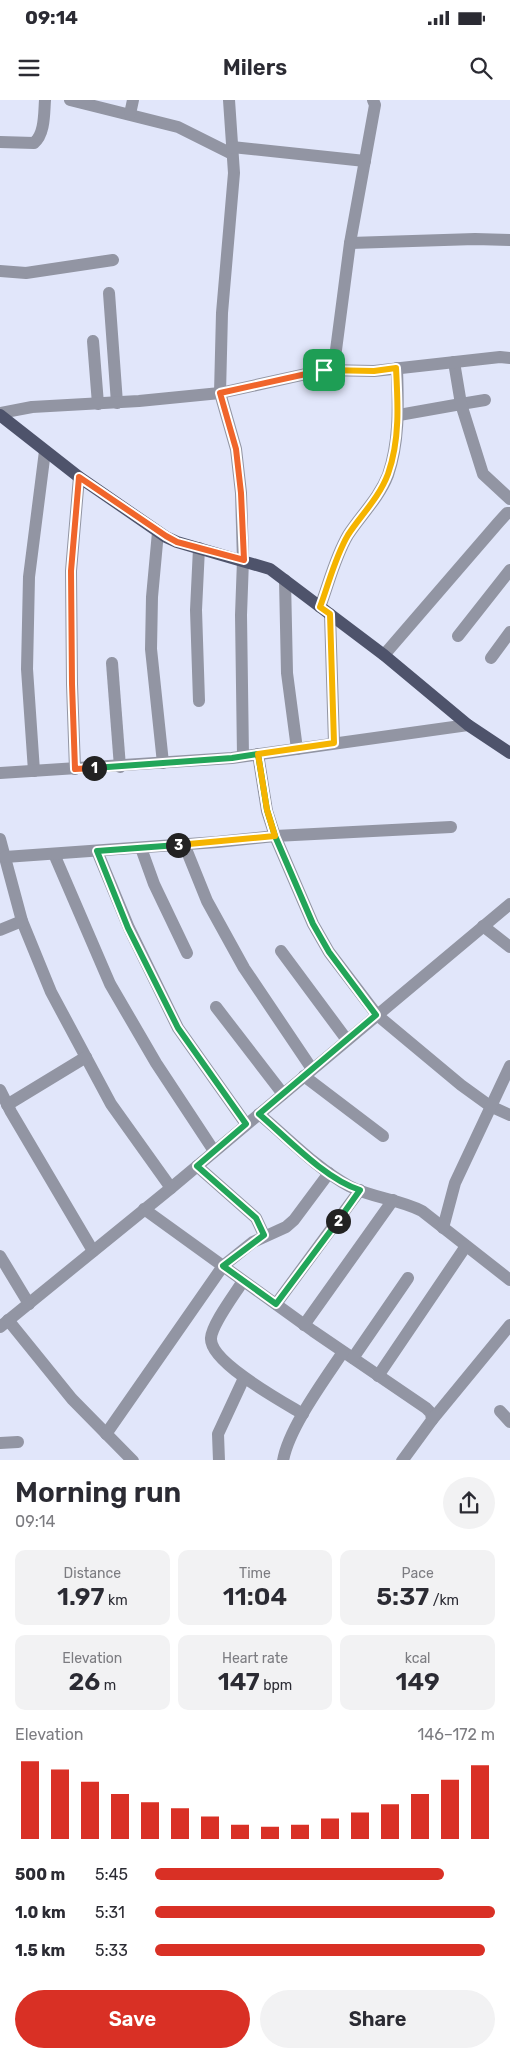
<!DOCTYPE html>
<meta charset="utf-8">
<style>
body{margin:0;font-family:Rubik,sans-serif;background:#f2f2f3;color:#2b2b33;height:100vh;display:flex;flex-direction:column;font-size:19px;white-space:nowrap}
*{box-sizing:border-box;margin:0}
p{font-size:16px;color:#7c7c81}
.icon{flex:none;width:28px;height:28px;fill:none;stroke:currentColor;stroke-width:2;stroke-linecap:round;stroke-linejoin:round}
.map{position:relative;height:1360px;overflow:hidden}
.panel{display:flex;flex-direction:column;background:#fff;flex:1}
.panel>*{flex:none}
.pin{position:absolute;display:grid;place-items:center;width:42px;height:42px;color:#fff;margin:-21px;border-radius:10px;box-shadow:0 2px 8px #0006}
.km{position:absolute;width:25px;height:25px;margin:-12px;border-radius:50%;background:#222;color:#fff;font-size:14px;line-height:25px;text-align:center}
.round{display:grid;place-items:center;flex:none;width:52px;height:52px;border-radius:26px;background:#f2f2f3}
.overview{display:flex;align-items:center;justify-content:space-between;height:85px;padding:0 15px}
h1{font-size:28px;font-weight:600;line-height:38px}
.metrics{display:grid;grid-template-columns:repeat(3,1fr);gap:8px;height:85px;padding:5px 15px}
.metrics div{display:grid;align-content:center;border-radius:10px;background:#f2f2f3;text-align:center}
.metrics b{font-size:25px;font-weight:600}
.metrics small{font-size:14px;font-weight:400}
.metrics p{font-size:14px}
.chart{height:140px;padding:10px 15px}
.chart p{display:flex;justify-content:space-between}
.chart svg{width:100%;height:90px;margin-top:5px;stroke:#d93025;stroke-width:6}
.cta{display:flex;gap:10px;margin-top:auto;padding:10px 15px}
.cta a{flex:1;height:58px;border-radius:30px;background:#d93025;color:#fff;font-size:20px;font-weight:600;line-height:58px;text-align:center}
.cta a+a{background:#f2f2f3;color:#2b2b33}
ul{padding:0 15px;list-style:none;font-size:16px}
li{display:grid;grid-template-columns:80px 60px 1fr;align-items:center;height:38px}
li i{height:12px;border-radius:6px;background:#d93025}
.status{display:flex;justify-content:space-between;align-items:center;height:35px;padding:0 25px;background:#fff;direction:ltr}
.status svg{height:14px;fill:currentColor}
header{display:flex;justify-content:space-between;align-items:center;height:65px;padding:0 15px;background:#fff;font-size:22px;font-weight:600}
.map>svg:first-child{display:block}
.lines{fill:none;stroke-linecap:round;stroke-linejoin:round}
.minor{stroke:#9295a3;stroke-width:12}
.major{stroke:#4e536b;stroke-width:12}
.split-1-casing{stroke:#fff;stroke-width:10}
.split-2-casing{stroke:#fff;stroke-width:10}
.split-3-casing{stroke:#fff;stroke-width:10}
.split-4-casing{stroke:#fff;stroke-width:10}
.split-1{stroke:#f0652b;stroke-width:6}
.split-2{stroke:#22a559;stroke-width:6}
.split-3{stroke:#22a559;stroke-width:6}
.split-4{stroke:#f5b400;stroke-width:6}
</style>
<div class="status"><b>09:14</b><svg viewBox="0 0 49 12"><path d="M0 12V9h3v3zM5 12V6h3v6zM10 12V3h3v9zM15 12V0h3v12zM26 1h20v11H26zM47 4h2v5h-2z"/></svg></div>
<header><svg class="icon" aria-label="menu" viewBox="0 0 24 24"><path d="M4 6h16M4 12h16M4 18h16"/></svg>Milers<svg class="icon" aria-label="search" viewBox="0 0 24 24"><circle cx="10" cy="10" r="6"/><path d="M15 15l6 6"/></svg></header>
<div class="map">
<svg width="510" height="1361" viewBox="0 0 510 1361">
<rect width="100%" height="100%" fill="#e1e6fa"/>
<g class="lines">
<!-- minor -->
<g class="minor">
<polyline points="70,0 178,27 232,54"/>
<polyline points="229,0 234,73 222,213 220,293 236,349 241,393 243,460 241,515 243,656"/>
<polyline points="130,14 133,0"/>
<path d="M0,42L34,43C45,34 44,13 45,0"/>
<polyline points="232,47 365,61"/>
<polyline points="350,143 475,139 510,140"/>
<polyline points="0,171 26,173 113,160"/>
<polyline points="109,193 117,303"/>
<polyline points="93,241 98,304"/>
<polyline points="454,262 461,304 485,300"/>
<polyline points="324,270 374,271 500,257 510,258"/>
<polyline points="0,313 32,307 139,301 220,293 324,270 332,262 336,250 350,143 375,5 373,0"/>
<polyline points="399,315 461,304 483,374 510,399"/>
<polyline points="158,432 152,497 151,549 163,663"/>
<polyline points="199,448 196,510 199,601"/>
<polyline points="285,480 287,573 297,649"/>
<path d="M320,507C329,483 335,457 348,435C361,415 379,398 388,375C400,340 398,304 397,268"/>
<polyline points="330,514 334,643"/>
<polyline points="458,536 510,470"/>
<polyline points="384,555 498,423 507,413 510,413"/>
<polyline points="491,558 510,532"/>
<polyline points="112,563 120,667"/>
<polyline points="258,654 267,711 275,736 313,824 329,852 377,915 461,985 490,1006 510,1015"/>
<polyline points="75,669 72,584 71,471 79,377"/>
<polyline points="34,671 27,569 29,477 45,351"/>
<polyline points="0,673 232,658 468,625"/>
<polyline points="0,739 22,821 51,892 111,1004 171,1088"/>
<polyline points="184,744 207,801 244,868 312,969"/>
<polyline points="141,748 154,784 187,853"/>
<polyline points="97,751 129,828 178,928 246,1024"/>
<polyline points="54,754 110,884 156,963 214,1051"/>
<polyline points="5,757 217,742 275,736 451,727"/>
<polyline points="483,826 510,847"/>
<polyline points="0,830 22,821"/>
<polyline points="281,851 347,940"/>
<polyline points="216,907 283,994"/>
<polyline points="304,976 383,1036"/>
<polyline points="0,990 11,1012 93,1151"/>
<polyline points="7,1005 86,957"/>
<path d="M259,1014C288,1038 316,1068 349,1086C372,1098 399,1099 422,1111L510,1180"/>
<polyline points="197,1066 256,1118 264,1135"/>
<polyline points="144,1109 313,1231 426,1308 431,1313 432,1320 402,1361"/>
<polyline points="443,1128 455,1083 510,966"/>
<polyline points="0,1156 29,1204"/>
<path d="M243,1181C235,1194 212,1224 211,1238C209,1262 283,1302 303,1314"/>
<polyline points="276,1204 360,1090"/>
<polyline points="8,1220 72,1299 133,1361"/>
<polyline points="304,1225 393,1100"/>
<polyline points="0,1227 171,1088 510,804"/>
<polyline points="353,1258 408,1178"/>
<polyline points="378,1276 466,1146"/>
<polyline points="500,1311 510,1322"/>
<polyline points="432,1320 510,1225"/>
<polyline points="106,1334 223,1166 253,1142 286,1127 294,1120 329,1073"/>
<polyline points="0,1343 18,1342"/>
<polyline points="219,1361 218,1334 244,1278"/>
<path d="M283,1361C288,1329 325,1279 343,1252"/>
</g>
<!-- major -->
<polyline class="major" points="0,315 79,377 166,437 177,442 270,469 384,555 468,625 510,653"/>
</g>
<g class="lines">
<defs>
<polyline id="split-1" points="94,668 75,669 72,584 71,471 79,377 166,436 177,442 244,460 241,393 236,349 220,293 324,270"/>
<path id="split-2" d="M94,668L232,658L258,654L267,710L275,736L313,824L329,852L376,915L259,1014C287,1038 325,1079 360,1090L338,1121"/>
<polyline id="split-3" points="178,745 97,751 128,828 178,928 246,1024 197,1066 256,1118 264,1135 223,1166 276,1204 338,1121"/>
<path id="split-4" d="M178,745L275,736L267,710L258,654L334,643L330,514L320,507C329,483 335,457 348,435C361,415 379,398 388,374C400,340 398,304 396,268L374,271L324,270"/>
</defs>
<!-- split-1 casing -->
<use href="#split-1" class="split-1-casing"/>
<!-- split-2 casing -->
<use href="#split-2" class="split-2-casing"/>
<!-- split-3 casing -->
<use href="#split-3" class="split-3-casing"/>
<!-- split-4 casing -->
<use href="#split-4" class="split-4-casing"/>
<!-- split-1 -->
<use href="#split-1" class="split-1"/>
<!-- split-2 -->
<use href="#split-2" class="split-2"/>
<!-- split-3 -->
<use href="#split-3" class="split-3"/>
<!-- split-4 -->
<use href="#split-4" class="split-4"/>
</g>
</svg>
<div class="pin" style="left:324px;top:270px;background:#1e9e55"><svg class="icon" aria-label="arrive" viewBox="0 0 24 24"><path d="M6 21V4h12l-3 4 3 4H6"/></svg></div>
<b class="km" style="left:94px;top:668px">1</b>
<b class="km" style="left:338px;top:1121px">2</b>
<b class="km" style="left:178px;top:745px">3</b>
</div>
<section class="panel">
<div class="overview"><div><h1>Morning run</h1><p>09:14</p></div><a class="round"><svg class="icon" aria-label="share" viewBox="0 0 24 24"><path d="M12 15V3M7 8l5-5 5 5M5 13v7h14v-7"/></svg></a></div>
<div class="metrics">
<div><p>Distance</p><b>1.97<small> km</small></b></div>
<div><p>Time</p><b>11:04</b></div>
<div><p>Pace</p><b>5:37<small> /km</small></b></div>
</div>
<div class="metrics">
<div><p>Elevation</p><b>26<small> m</small></b></div>
<div><p>Heart rate</p><b>147<small> bpm</small></b></div>
<div><p>kcal</p><b>149</b></div>
</div>
<div class="chart"><p><span>Elevation</span>146–172 m</p>
<svg viewBox="0 0 160 44" preserveAspectRatio="none"><path d="M5 44V6M15 44V10M25 44V16M35 44V22M45 44V26M55 44V29M65 44V33M75 44V37M85 44V38M95 44V37M105 44V34M115 44V31M125 44V27M135 44V22M145 44V15M155 44V8"/></svg>
</div>
<ul>
<li><b>500 m</b>5:45<i style="width:85%"></i></li>
<li><b>1.0 km</b>5:31<i style="width:100%"></i></li>
<li><b>1.5 km</b>5:33<i style="width:97%"></i></li>
</ul>
<div class="cta"><a>Save</a><a>Share</a></div>
</section>
